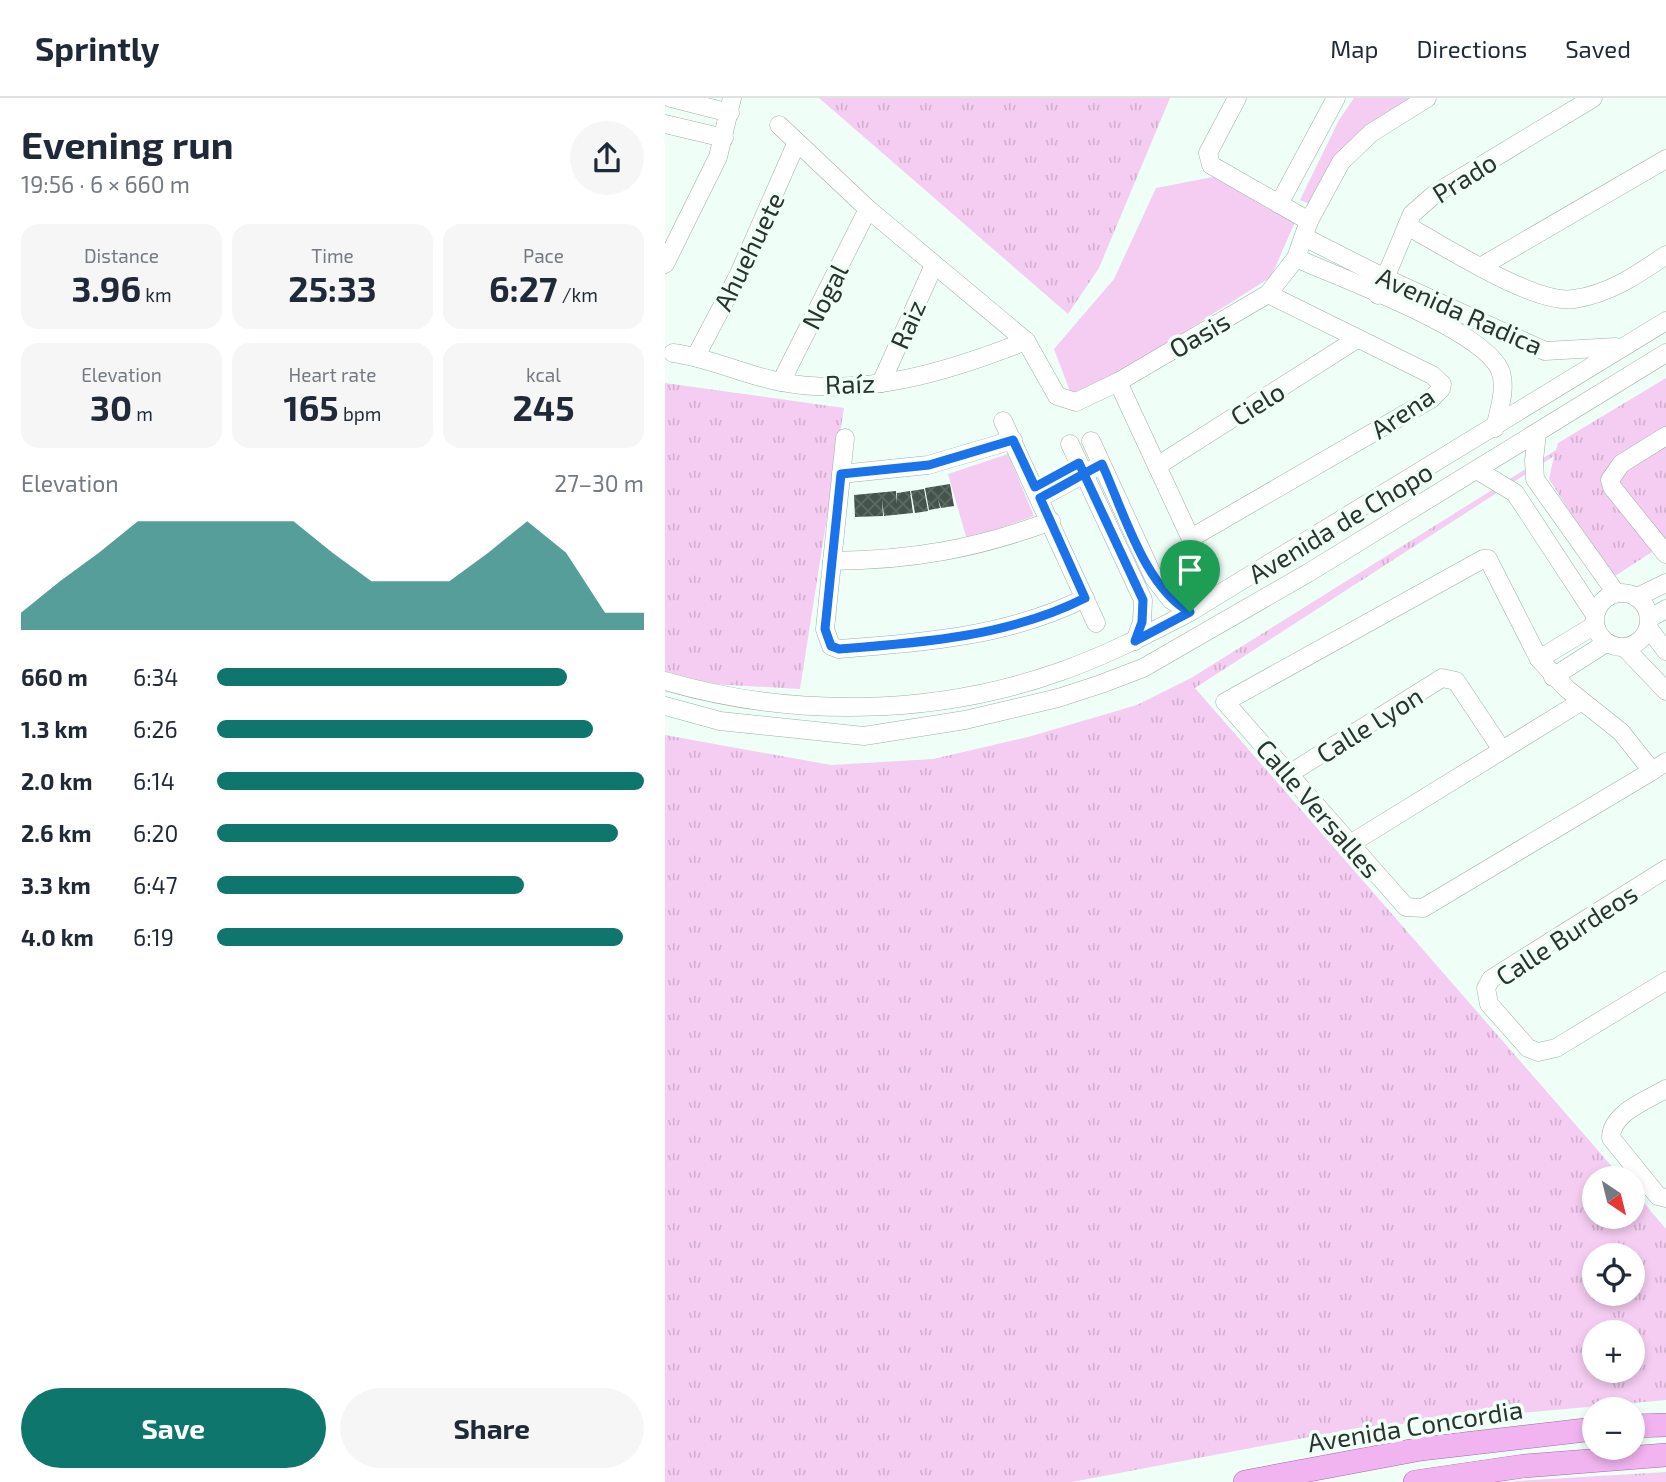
<!DOCTYPE html>
<meta charset="utf-8">
<style>
body{margin:0;font-family:"Exo 2",sans-serif;background:#f6f6f7;color:#1f2937;height:100vh;display:flex;flex-direction:column;font-size:26px;white-space:nowrap}
*{box-sizing:border-box;margin:0}
p{font-size:23px;color:#747a83}
.icon{flex:none;width:38px;height:38px;fill:none;stroke:currentColor;stroke-width:2;stroke-linecap:round;stroke-linejoin:round}
.map{position:relative;flex:1;overflow:hidden}
.drawer{display:flex;flex-direction:column;background:#fff;width:665px}
.drawer>*{flex:none}
.needle{width:46px;rotate:145deg}
.buttons{position:absolute;left:917px;top:1068px;display:grid;gap:14px}
.buttons a{display:grid;place-items:center;width:63px;height:63px;border-radius:50%;background:#fff;box-shadow:0 4px 10px #0003;font-size:35px}
.pin{position:absolute;display:grid;place-items:center;width:60px;height:60px;color:#fff;margin:-72px -30px;border-radius:50% 50% 50% 0;rotate:-45deg;box-shadow:0 0 7px #0007}
.pin .icon{rotate:45deg}
.round{display:grid;place-items:center;flex:none;width:74px;height:74px;border-radius:37px;background:#f6f6f7}
.head{display:flex;align-items:center;justify-content:space-between;height:119px;padding:0 21px}
h1{font-size:38px;font-weight:700;line-height:52px}
.metrics{display:grid;grid-template-columns:repeat(3,1fr);gap:10px;height:119px;padding:7px 21px}
.metrics div{display:grid;align-content:center;border-radius:18px;background:#f6f6f7;text-align:center}
.metrics b{font-size:35px;font-weight:700}
.metrics small{font-size:19px;font-weight:400}
.metrics p{font-size:19px}
.chart{height:196px;padding:14px 21px}
.chart p{display:flex;justify-content:space-between}
.chart svg{width:100%;height:126px;margin-top:7px;fill:#0f766e;opacity:.7}
.primary-button{display:flex;gap:14px;margin-top:auto;padding:14px 21px}
.primary-button a{flex:1;height:80px;border-radius:42px;background:#0f766e;color:#fff;font-size:28px;font-weight:700;line-height:80px;text-align:center}
.primary-button a+a{background:#f6f6f7;color:#1f2937}
ul{padding:0 21px;list-style:none;font-size:23px}
li{display:grid;grid-template-columns:112px 84px 1fr;align-items:center;height:52px}
li i{height:18px;border-radius:9px;background:#0f766e}
header{display:flex;align-items:center;gap:42px;box-sizing:border-box;height:98px;padding:0 35px;background:#fff;border-bottom:2px solid #e0e1e3}
header strong{font-size:33px}
nav{display:flex;gap:38px;margin-inline-start:auto;font-size:24px}
main{display:flex;flex:1;min-height:0}
.map>svg:first-child{display:block}
.grass{fill:url(#grass-tufts);fill-rule:evenodd}
.park{fill:#f5cdf2}
.building{fill:url(#building-cross-hatch)}
.lines{fill:none;stroke-linecap:round;stroke-linejoin:round}
.minor-casing{stroke:#9dafa7;stroke-width:19}
.major-casing{stroke:#a766a7;stroke-width:24}
.minor{stroke:#fff;stroke-width:18}
.major{stroke:#f2b4f1;stroke-width:23}
.route-casing{stroke:#fff;stroke-width:14}
.route{stroke:#1a73e8;stroke-width:9}
.labels{text-anchor:middle;dominant-baseline:central;stroke-width:7;stroke-linejoin:round;paint-order:stroke}
.street-label{font-size:26px;fill:#2b332f;stroke:#effff8}
</style>
<header>
<strong>Sprintly</strong>
<nav><a>Map</a><a>Directions</a><a>Saved</a></nav>
</header>
<main>
<section class="drawer">
<div class="head"><div><h1>Evening run</h1><p>19:56 · 6 × 660 m</p></div><a class="round"><svg class="icon" aria-label="share" viewBox="0 0 24 24"><path d="M12 15V3M7 8l5-5 5 5M5 13v7h14v-7"/></svg></a></div>
<div class="metrics">
<div><p>Distance</p><b>3.96<small> km</small></b></div>
<div><p>Time</p><b>25:33</b></div>
<div><p>Pace</p><b>6:27<small> /km</small></b></div>
</div>
<div class="metrics">
<div><p>Elevation</p><b>30<small> m</small></b></div>
<div><p>Heart rate</p><b>165<small> bpm</small></b></div>
<div><p>kcal</p><b>245</b></div>
</div>
<div class="chart"><p><span>Elevation</span>27–30 m</p>
<svg viewBox="0 0 160 44" preserveAspectRatio="none"><path d="M0 44V38L10 27L20 17L30 6L40 6L50 6L60 6L70 6L80 17L90 27L100 27L110 27L120 17L130 6L140 17L150 38L160 38V44z"/></svg>
</div>
<ul>
<li><b>660 m</b>6:34<i style="width:82%"></i></li>
<li><b>1.3 km</b>6:26<i style="width:88%"></i></li>
<li><b>2.0 km</b>6:14<i style="width:100%"></i></li>
<li><b>2.6 km</b>6:20<i style="width:94%"></i></li>
<li><b>3.3 km</b>6:47<i style="width:72%"></i></li>
<li><b>4.0 km</b>6:19<i style="width:95%"></i></li>
</ul>
<div class="primary-button"><a>Save</a><a>Share</a></div>
</section>
<div class="map">
<svg width="1001" height="1384" viewBox="0 0 1001 1384">
<defs>
<pattern id="grass-tufts" width="24" height="20" patternUnits="userSpaceOnUse" patternTransform="scale(1.75)"><rect width="24" height="20" fill="#f5cdf2"/><path d="M3 7l-1-3M5 7V3M7 7l1-3M15 17l-1-3M17 17v-4M19 17l1-3" fill="none" stroke="#d2b0d0"/></pattern>
<pattern id="building-cross-hatch" width="8" height="8" patternUnits="userSpaceOnUse" patternTransform="scale(1.75)"><rect width="8" height="8" fill="#44544d"/><path d="M0 0l8 8M0 8l8-8" fill="none" stroke="#5d6a64"/></pattern>
</defs>
<rect width="100%" height="100%" fill="#effff8"/>
<!-- grass -->
<g class="grass">
<polygon points="154,0 505,0 434,170 403,216"/>
<path d="M1001,280V445L947,480L884,381L889,358L530,590L957,1080H929V1118H968V1092L1001,1131V1302L692,1330L407,1384H0V637L166,667L268,661L363,639L472,607L526,580L891,352L893,345ZM929,1157H968V1195H929ZM929,1234H968V1272H929Z"/>
<polygon points="0,285 179,310 135,591 46,586 0,574"/>
<polygon points="1001,1374 1001,1384 848,1384 852,1383"/>
</g>
<!-- park -->
<g class="park">
<path d="M689,0H748C689,35 677,45 644,106L635,102L674,22Z"/>
<polygon points="548,79 630,124 606,179 425,294 406,296 389,251 449,181 491,90"/>
<polygon points="343,356 369,418 302,442 283,376"/>
</g>
<!-- building -->
<g class="building">
<polygon points="285,386 289,408 276,410 273,401 275,410 264,412 260,390"/>
<polygon points="259,391 263,413 250,415 246,393"/>
<polygon points="231,393 232,406 232,395 245,393 248,415 219,418 217,401 218,418 190,419 189,397"/>
</g>
<g class="lines">
<defs>
<g id="minor">
<polyline points="6,0 65,15"/>
<polyline points="572,0 543,55 546,67 644,123"/>
<polyline points="0,26 59,40"/>
<polyline points="114,27 203,111 361,243 392,298 411,304 453,284 603,196 631,160 644,123 676,64 706,35 762,0"/>
<polyline points="614,106 671,0"/>
<path d="M742,128C780,148 869,207 909,201C944,196 972,177 1001,157"/>
<polyline points="639,139 720,180 880,253 951,249"/>
<path d="M631,160C675,180 817,231 835,272C842,289 834,312 830,330"/>
<polyline points="0,166 53,59 67,0"/>
<polyline points="817,168 1001,61"/>
<polyline points="713,197 747,116 771,95 928,0"/>
<path d="M8,255C46,260 79,277 116,284C199,300 285,273 361,243"/>
<polyline points="31,258 73,178 131,46"/>
<polyline points="116,284 203,111"/>
<polyline points="453,284 538,467"/>
<polyline points="216,285 269,167"/>
<polyline points="338,323 431,525"/>
<polyline points="872,335 869,362 870,381 951,495"/>
<polyline points="1001,338 956,366 945,382 947,389 1001,456"/>
<path d="M180,340L160,531L166,548L174,551C256,545 345,538 420,500"/>
<polyline points="426,343 489,480 506,502 525,514"/>
<polyline points="405,346 478,502 477,524 470,543"/>
<polyline points="492,368 692,241"/>
<polyline points="812,372 850,395 930,517"/>
<polyline points="176,376 263,367 348,342"/>
<polyline points="375,400 428,371"/>
<polyline points="526,440 766,301 776,291 777,286 767,277 603,196"/>
<path d="M167,463C247,462 311,451 386,423"/>
<circle cx="957" cy="522" r="27"/>
<polyline points="972,499 1001,485"/>
<polyline points="985,520 1001,511"/>
<polyline points="984,531 1001,553"/>
<polyline points="960,550 1001,593"/>
<polyline points="874,561 930,527"/>
<polyline points="888,579 941,545"/>
<path d="M0,583C127,620 269,618 394,574C440,558 483,536 525,514L1001,223"/>
<polyline points="0,608 55,623 199,638 300,622 393,600 436,586 478,570 643,475 1001,255"/>
<polyline points="987,673 956,634 902,591 874,561 823,461 818,461 560,604 741,809 758,810 987,673 1001,664"/>
<polyline points="624,676 777,580 791,583 837,652"/>
<polyline points="685,746 917,603"/>
<polyline points="1001,771 826,881 821,890 824,906 863,950 873,954 891,950 1001,883"/>
<path d="M1001,991C982,1002 946,1015 946,1040L993,1098L1001,1100"/>
</g>
<g id="major">
<polyline points="968,1328 1001,1327"/>
<polyline points="580,1384 756,1351 929,1331"/>
<polyline points="750,1384 859,1368 1001,1357"/>
</g>
</defs>
<!-- minor casing -->
<use href="#minor" class="minor-casing"/>
<!-- major casing -->
<use href="#major" class="major-casing"/>
<!-- minor -->
<use href="#minor" class="minor"/>
<!-- major -->
<use href="#major" class="major"/>
</g>
<g class="lines">
<defs>
<path id="route" d="M525,514C480,490 458,412 437,366C416,377 396,389 375,400L420,500C345,538 256,545 174,551L166,548L160,531L176,376L264,367L348,342L370,389L414,365L419,376L478,502L477,524L470,543L525,514"/>
</defs>
<!-- route casing -->
<use href="#route" class="route-casing"/>
<!-- route -->
<use href="#route" class="route"/>
</g>
<g class="labels">
<!-- street labels -->
<g class="street-label">
<text transform="translate(799 79) rotate(-32)">Prado</text>
<text transform="translate(83 153) rotate(-64)">Ahuehuete</text>
<text transform="translate(159 198) rotate(-63)">Nogal</text>
<text transform="translate(795 212) rotate(24)">Avenida Radica</text>
<text transform="translate(242 226) rotate(-66)">Raiz</text>
<text transform="translate(534 236) rotate(-30)">Oasis</text>
<text transform="translate(185 285) rotate(-2)">Raíz</text>
<text transform="translate(592 305) rotate(-32)">Cielo</text>
<text transform="translate(737 314) rotate(-34)">Arena</text>
<text transform="translate(675 424) rotate(-31)">Avenida de Chopo</text>
<text transform="translate(704 626) rotate(-32)">Calle Lyon</text>
<text transform="translate(654 710) rotate(49)">Calle Versalles</text>
<text transform="translate(901 836) rotate(-33)">Calle Burdeos</text>
<text transform="translate(750 1327) rotate(-9)">Avenida Concordia</text>
</g>
</g>
</svg>
<div class="buttons">
<a><svg class="needle" viewBox="-14 -14 28 28"><path d="M0-13l5 13h-10z" fill="#e53935"/><path d="M0 13l5-13h-10z" fill="#747a83"/></svg></a>
<a><svg class="icon" aria-label="locate" viewBox="0 0 24 24"><circle cx="12" cy="12" r="6"/><path d="M12 2v4M12 18v4M2 12h4M18 12h4"/></svg></a>
<a>+</a>
<a>−</a>
</div>
<div class="pin" style="left:525px;top:514px;background:#1e9e55"><svg class="icon" aria-label="arrive" viewBox="0 0 24 24"><path d="M6 21V4h12l-3 4 3 4H6"/></svg></div>
</div>
</main>
